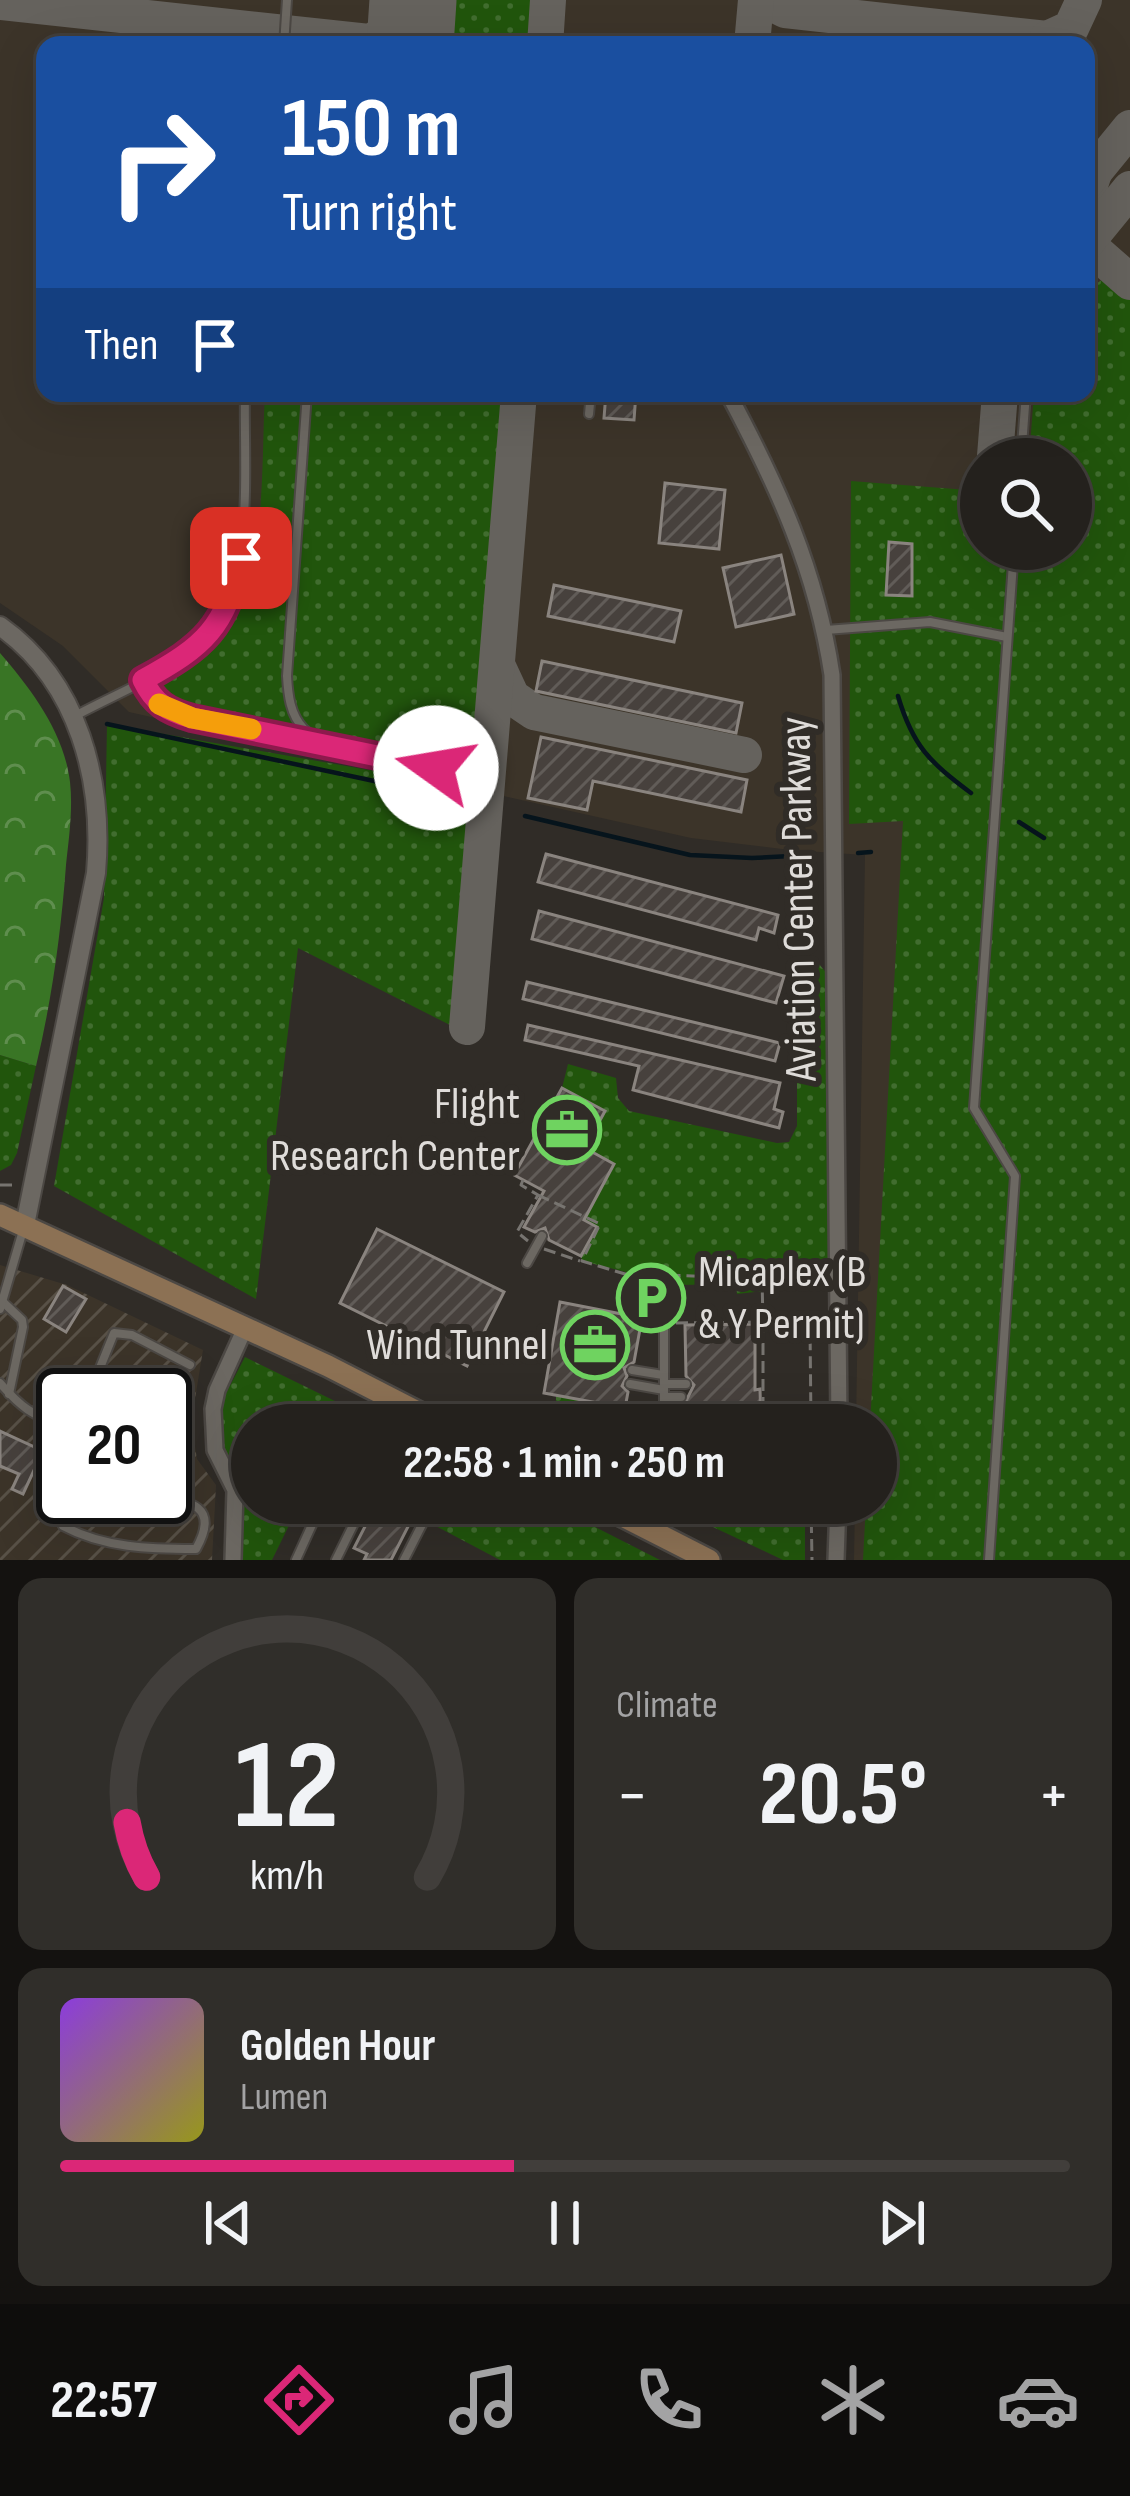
<!DOCTYPE html>
<html lang="en">
<head>
<meta charset="utf-8">
<style>
  body { margin:0; font-family:"Sofia Sans Condensed",sans-serif; background:#302e2a; color:#f1f3f6; height:100vh; display:flex; flex-direction:column; font-size:45px; white-space:nowrap }
  * { box-sizing:border-box; margin:0 }
  p { font-size:39px; color:#a3a3a4 }
  .icon { flex:none; width:66px; height:66px; fill:none; stroke:currentColor; stroke-width:2; stroke-linecap:round; stroke-linejoin:round }
  .map { position:relative; height:1560px; overflow:hidden }
  .drawer { display:flex; flex-direction:column; gap:18px; padding:18px; background:#141210; flex:1 }
  .drawer>* { flex:none }
  .hud { position:absolute; left:36px; top:36px; width:1059px; height:366px; border-radius:24px; box-shadow:0 12px 48px #0002,0 0 0 3px #413e3b; background:#1a4fa0; color:#fff; overflow:hidden }
  .buttons { position:absolute; left:960px; top:438px; display:grid; gap:24px }
  .buttons a { display:grid; place-items:center; width:132px; height:132px; border-radius:50%; background:#24211d; box-shadow:0 12px 48px #0002,0 0 0 3px #413e3b; font-size:60px }
  .speed { position:absolute; left:36px; top:1368px; display:flex; gap:24px; font-size:60px; font-weight:700; text-align:center }
  .speed>* { display:grid; place-content:center; width:156px; height:156px; border-radius:50%; background:#24211d; box-shadow:0 12px 48px #0002,0 0 0 3px #413e3b; line-height:1 }
  .speed .limit { border:6px solid #111; border-radius:18px; background:#fff; color:#111 }
  .pin { position:absolute; display:grid; place-items:center; width:102px; height:102px; color:#fff; margin:-51px; border-radius:24px; box-shadow:0 6px 18px #0006 }
  .me { position:absolute; width:132px; margin:-66px; rotate:283deg; stroke-linejoin:round; filter:drop-shadow(0 0 9px #0008) }
  .turn { display:flex; align-items:center; gap:42px; height:252px; padding:0 48px; font-size:54px }
  .turn .icon { width:156px; height:156px; stroke-width:2.5 }
  .turn b { display:block; font-size:84px; line-height:102px }
  .then { display:flex; align-items:center; height:114px; padding:0 48px; background:#0003; gap:24px; font-size:45px }
  .big { font-size:90px; font-weight:700; line-height:1.1 }
  .drawer .card { flex:1; display:flex; flex-direction:column; justify-content:center; gap:18px; min-width:0; padding:0 42px; border-radius:24px; background:#302e2a }
  .drawer .dial { align-items:center; gap:0 }
  .dial svg { height:312px; overflow:visible; fill:none; stroke:#413e3b; stroke-width:7; stroke-linecap:round; text-anchor:middle }
  .dial text { fill:#f1f3f6; stroke:none }
  .song { display:flex; align-items:center; gap:36px }
  .cover { width:144px; height:144px; border-radius:18px; background:linear-gradient(135deg,hsl(270 70% 55%),hsl(60 70% 35%)) }
  .played { height:12px; border-radius:6px; background:linear-gradient(90deg,#db2777 45%,#413e3b 45%) }
  .keys { display:flex; justify-content:space-around; direction:ltr }
  .heat { display:flex; justify-content:space-between; align-items:center; font-size:66px; direction:ltr }
  .drawer .tiles { flex:1; display:grid; gap:18px; grid-template-columns:1fr 1fr }
  .card:last-child { grid-column:span 2 }
  .trip { position:absolute; left:231px; top:1404px; width:666px; height:120px; border-radius:60px; background:#24211d; box-shadow:0 12px 48px #0002,0 0 0 3px #413e3b; font-weight:700; line-height:120px; text-align:center }
  .dock { display:flex; height:192px; justify-content:space-around; align-items:center; background:#0e0d0c; color:#a3a3a4 }
  .dock .icon { width:84px; height:84px }
  .dock .current { color:#db2777 }
  .dock b { font-size:54px; color:#f1f3f6 }
  .map>svg:first-child { display:block }
</style>
</head>
<body>
<div class="map">
<svg width="1130" height="1560" viewBox="0 0 1130 1560">
  <defs>
    <pattern id="industrial-furrows" width="10" height="10" patternUnits="userSpaceOnUse" patternTransform="scale(3)"><rect width="10" height="10" fill="#3c3429"/><path d="M-1 1l2-2M0 10L10 0M9 11l2-2" fill="none" stroke="#585147"/></pattern>
    <pattern id="grass-dots" width="8" height="8" patternUnits="userSpaceOnUse" patternTransform="scale(3)"><rect width="8" height="8" fill="#21550c"/><path d="M2 2h.1M6 6h.1" fill="none" stroke="#416d2f" stroke-width="1.8" stroke-linecap="round"/></pattern>
    <pattern id="forest-crowns" width="20" height="18" patternUnits="userSpaceOnUse" patternTransform="scale(3)"><rect width="20" height="18" fill="#397525"/><path d="M2 6a3 3 0 1 1 6 0M12 15a3 3 0 1 1 6 0" fill="none" stroke="#5f8e4e"/></pattern>
    <pattern id="building-hatch" width="6" height="6" patternUnits="userSpaceOnUse" patternTransform="scale(3)"><rect width="6" height="6" fill="#47413d"/><path d="M-1 1l2-2M0 6l6-6M5 7l2-2" fill="none" stroke="#615c58"/></pattern>
  </defs>
  <rect width="100%" height="100%" fill="#302c27"/>
  <path fill="#3c3429" fill-rule="evenodd" d="M0,0h1130v1560h-276l1,-57h21v-78h-20l9,-570 -75,-5 -99,-12 -562,-126 -66,-66 -63,-43zM45,45h1041v348h-1041zM981,459h90v90h-90z"/>
  <path fill="url(#industrial-furrows)" fill-rule="evenodd" d="M0,1265l67,20 136,65 -12,73 6,36 19,26 -4,75h-212zM63,1395h102v102h-102z"/>
  <g fill="url(#grass-dots)">
    <polygon points="445,0 537,0 533,45 441,45"/>
    <polygon points="1103,279 1130,295 1130,1560 863,1560 866,1503 876,1503 876,1425 870,1425 903,821 849,824 851,481 981,491 981,549 1071,549 1071,459 1029,459 1034,393 1086,393 1086,291"/>
    <path d="M265,393h239l-27,381 -310,-71 -18,-17c24,-13 53,-25 72,-46 47,-51 40,-180 44,-247z"/>
    <polygon points="107,724 477,789 450,1025 298,948 256,1299 54,1186 104,898"/>
    <polygon points="811,961 819,964 828,975 830,1267 818,1285 737,1294 736,1284 678,1285 582,1261 581,1256 597,1228 583,1220 614,1164 585,1148 605,1111 562,1088 568,1064 616,1078 618,1098 629,1111 777,1143 789,1142 797,1126 797,979 801,964"/>
    <polygon points="0,1055 36,1066 17,1153 11,1165 0,1171"/>
    <polygon points="245,1357 384,1425 252,1425 252,1503 300,1503 272,1560 241,1560 245,1492 222,1442 223,1399"/>
    <polygon points="556,1395 640,1407 649,1425 556,1425"/>
    <polygon points="441,1503 548,1503 660,1560 500,1560 430,1523"/>
    <polygon points="662,1503 805,1503 805,1560 783,1560"/>
  </g>
  <path fill="url(#forest-crowns)" d="M0,653c31,36 64,79 70,129 3,27 -1,56 -4,83 -5,68 -14,134 -30,201l-36,-11z"/>
  <g fill="none" stroke-linecap="round" stroke-linejoin="round">
    <g stroke="#06141c" stroke-width="4.5">
      <path d="M898,696c15,51 32,66 73,97"/>
      <polyline points="107,724 449,797"/>
      <polyline points="525,816 690,855 752,858 810,855"/>
      <polyline points="1019,822 1044,838"/>
      <polyline points="858,853 871,852"/>
    </g>
    <g stroke="#65625d" stroke-width="36">
      <polyline points="765,0 785,10 1047,39 1070,45"/>
      <polyline points="0,2 369,42 399,28 412,0"/>
      <polyline points="1047,39 1071,28 1084,0"/>
      <polyline points="545,45 548,0"/>
      <polyline points="752,45 756,0"/>
      <polyline points="1095,170 1090,185 1089,246 1130,282"/>
      <polyline points="1086,182 1130,128"/>
      <polyline points="1086,243 1130,189"/>
      <polyline points="995,456 1000,393"/>
      <polyline points="499,669 512,697 534,712 744,755"/>
      <polyline points="467,1027 519,393"/>
    </g>
    <polyline stroke="#65625d" stroke-width="87" points="410,45 413,0"/>
  </g>
  <g fill="url(#building-hatch)" stroke="#8a847f" stroke-width="3">
    <polygon points="606,393 636,393 634,420 604,418"/>
    <polygon points="665,483 725,490 719,549 659,543"/>
    <polygon points="889,542 912,544 912,596 886,595"/>
    <polygon points="781,555 794,614 736,627 723,568"/>
    <polygon points="554,585 681,611 674,642 548,616"/>
    <polygon points="542,661 742,703 736,733 536,691"/>
    <polygon points="541,737 747,780 741,812 593,781 587,810 528,798"/>
    <polygon points="546,854 778,915 774,933 759,928 756,940 538,882"/>
    <polygon points="539,911 784,976 776,1003 532,939"/>
    <polygon points="527,982 780,1043 775,1061 523,999"/>
    <polygon points="528,1025 780,1083 774,1109 783,1112 779,1128 633,1090 639,1066 525,1040"/>
    <polygon points="562,1088 605,1111 585,1148 614,1164 584,1220 597,1227 581,1256 549,1240 545,1228 535,1232 524,1227 544,1191 514,1175"/>
    <polygon points="377,1229 504,1292 467,1366 340,1303"/>
    <polygon points="63,1286 86,1299 66,1332 44,1319"/>
    <polygon points="560,1302 642,1318 634,1362 624,1368 627,1376 622,1386 628,1392 625,1408 544,1393"/>
    <polygon points="755,1324 755,1390 760,1389 761,1425 681,1425 689,1415 684,1405 694,1385 686,1376 685,1325"/>
    <polygon points="0,1431 43,1451 23,1494 12,1489 19,1474 0,1466"/>
    <polygon points="377,1503 404,1503 417,1509 391,1560 364,1560 367,1554 354,1548"/>
  </g>
  <g fill="none" stroke-linecap="round" stroke-linejoin="round">
    <defs>
      <g id="service">
        <polyline points="284,45 287,0"/>
        <path d="M307,393l-20,283c1,18 3,39 17,53 26,25 100,32 136,40"/>
        <polyline points="589,414 591,393"/>
        <polyline points="1021,459 1026,393"/>
        <polyline points="826,630 930,622 1007,637"/>
        <polyline points="143,679 156,702 167,710 320,743"/>
        <path d="M75,716c37,-20 80,-37 114,-62 70,-51 54,-182 56,-261"/>
        <polyline points="527,1263 542,1236"/>
        <polyline points="664,1301 664,1425"/>
        <polyline points="4,1303 22,1320 23,1327 9,1394"/>
        <polyline points="0,1309 24,1227"/>
        <polyline points="632,1370 663,1375"/>
        <path d="M0,1383c17,20 36,38 63,39"/>
        <polyline points="630,1384 664,1390"/>
        <polyline points="664,1384 686,1384"/>
        <polyline points="89,1395 114,1333 132,1335 190,1365"/>
        <polyline points="664,1397 681,1397"/>
        <polyline points="664,1412 681,1412"/>
        <path d="M55,1422c4,36 -6,70 8,104 41,22 87,23 133,23 24,-43 -5,-48 -40,-52"/>
        <polyline points="296,1560 316,1516 326,1505 356,1520"/>
        <polyline points="336,1560 364,1503"/>
        <polyline points="404,1560 433,1503"/>
        <polyline points="989,1560 1015,1176 974,1108 1014,549"/>
      </g>
      <g id="minor">
        <path d="M728,393c50,94 88,176 104,282l7,750"/>
        <polyline points="233,1560 235,1490 215,1450 213,1409 217,1390 245,1328"/>
        <polyline points="836,1560 838,1503"/>
      </g>
      <path id="tertiary" d="M0,626c79,56 104,155 96,247l-71,352"/>
      <g id="secondary">
        <polyline points="0,1215 328,1366 443,1425"/>
        <polyline points="597,1503 709,1560"/>
      </g>
    </defs>
    <use href="#service" stroke="#4c4844" stroke-width="12"/>
    <use href="#minor" stroke="#4c4844" stroke-width="20"/>
    <use href="#tertiary" stroke="#4c4844" stroke-width="22"/>
    <use href="#secondary" stroke="#4c4844" stroke-width="26"/>
    <g stroke="#777470" stroke-width="3" stroke-dasharray="12 6" stroke-linecap="butt">
      <polyline points="523,1180 521,1185 538,1195 517,1232 528,1241"/>
      <polyline points="0,1185 13,1185"/>
      <polyline points="538,1195 600,1224 582,1261 625,1274 762,1278 763,1322 810,1325 811,1425"/>
      <polyline points="544,1249 580,1261"/>
      <polyline points="642,1321 654,1323"/>
      <polyline points="676,1323 763,1322 763,1425"/>
      <polyline points="605,1404 625,1408 629,1405 637,1425"/>
      <polyline points="811,1503 812,1560"/>
    </g>
    <use href="#service" stroke="#6c6862" stroke-width="8"/>
    <use href="#minor" stroke="#6c6862" stroke-width="15"/>
    <use href="#tertiary" stroke="#6c6862" stroke-width="18"/>
    <use href="#secondary" stroke="#8c7154" stroke-width="21"/>
  </g>
  <g fill="none" stroke-linecap="round" stroke-linejoin="round">
    <defs>
      <path id="route" d="M241,558c-16,70 -36,88 -98,122 11,23 24,31 49,38l244,50"/>
    </defs>
    <use href="#route" stroke="#8e194d" stroke-width="30"/>
    <use href="#route" stroke="#db2777" stroke-width="21"/>
    <polyline stroke="#f59e0b" stroke-width="21" points="159,704 192,718 251,729"/>
  </g>
  <defs>
    <symbol id="office-ring" viewBox="-11 -11 22 22"><circle r="9.5" fill="#302c27" stroke="#6fd360" stroke-width="1.5"/><path d="M-6-3h4V-5.5h4V-3h4V5H-6ZM-1-4.5V-3h2v-1.5ZM-6 0V1H6V0Z" fill="#6fd360"/></symbol>
    <symbol id="parking-ring" viewBox="-11 -11 22 22"><circle r="9.5" fill="#302c27" stroke="#6fd360" stroke-width="1.5"/><path d="M-3.5-5.5H1a3.5 3.5 0 0 1 0 7H-1V5.5H-3.5ZM-1-3.4V-.6H.8a1.4 1.4 0 0 0 0-2.8Z" fill="#6fd360"/></symbol>
  </defs>
  <g fill-rule="evenodd">
    <use href="#office-ring" x="529" y="1092" width="76" height="76"/>
    <use href="#parking-ring" x="613" y="1260" width="76" height="76"/>
    <use href="#office-ring" x="557" y="1307" width="76" height="76"/>
  </g>
  <g text-anchor="middle" dominant-baseline="central" stroke-width="12" stroke-linejoin="round" paint-order="stroke">
    <g font-size="45" fill="#dfdcd9" stroke="#302c27">
      <text transform="translate(799 899) rotate(-91)">Aviation Center Parkway</text>
    </g>
    <g font-size="45" fill="#dfdcd9" stroke="#302c27" text-anchor="end">
      <text x="520" y="1104">Flight<tspan x="520" dy="52">Research Center</tspan></text>
      <text x="698" y="1272" text-anchor="start">Micaplex (B<tspan x="698" dy="52">&amp; Y Permit)</tspan></text>
      <text x="548" y="1345">Wind Tunnel</text>
    </g>
  </g>
</svg>
<div class="buttons">
<a><svg class="icon" aria-label="search" viewBox="0 0 24 24"><circle cx="10" cy="10" r="6"/><path d="M15 15l6 6"/></svg></a>
</div>
<div class="speed"><div class="limit">20</div></div>
<div class="pin" style="left:241px;top:558px;background:#d93025"><svg class="icon" aria-label="arrive" viewBox="0 0 24 24"><path d="M6 21V4h12l-3 4 3 4H6"/></svg></div>
<svg class="me" style="left:436px;top:768px" viewBox="-20 -20 40 40"><circle r="19" fill="#fff"/><path d="M0-13L10 11 0 6-10 11z" fill="#db2777"/></svg>
<div class="trip">22:58 · 1 min · 250 m</div>
<div class="hud">
<div class="turn"><svg class="icon" aria-label="right" viewBox="0 0 24 24"><path d="M7 20v-9h11M14 6l5 5-5 5"/></svg><div><b>150 m</b>Turn right</div></div>
<div class="then">Then<svg class="icon" aria-label="arrive" viewBox="0 0 24 24"><path d="M6 21V4h12l-3 4 3 4H6"/></svg></div>
</div>
</div>
<section class="drawer">
<div class="tiles">
<div class="card dial"><svg viewBox="0 0 100 80">
<path d="M14 69A42 42 0 1 1 86 69"/>
<path d="M14 69A42 42 0 0 1 9 55" stroke="#db2777"/>
<text x="50" y="56" font-size="32" font-weight="700">12</text>
<text x="50" y="72" font-size="11">km/h</text>
</svg></div>
<div class="card"><p>Climate</p>
<div class="heat"><a>−</a><b class="big">20.5°</b><a>+</a></div>
</div>
<div class="card">
<div class="song"><i class="cover"></i><div><b>Golden Hour</b><p>Lumen</p></div></div>
<div class="played"></div>
<div class="keys"><svg class="icon" aria-label="previous" viewBox="0 0 24 24"><path d="M18 5L8 12l10 7zM5 5v14"/></svg><svg class="icon" aria-label="pause" viewBox="0 0 24 24"><path d="M8 5v14M16 5v14"/></svg><svg class="icon" aria-label="next" viewBox="0 0 24 24"><path d="M6 5l10 7-10 7zM19 5v14"/></svg></div>
</div>
</div>
</section>
<nav class="dock">
<b>22:57</b>
<svg class="icon current" aria-label="directions" viewBox="0 0 24 24"><path d="M12 3l9 9-9 9-9-9zM9 14v-3h6M13 9l2 2-2 2"/></svg>
<svg class="icon" aria-label="music" viewBox="0 0 24 24"><path d="M9 18V5l10-2v13"/><circle cx="6" cy="18" r="3"/><circle cx="16" cy="16" r="3"/></svg>
<svg class="icon" aria-label="phone" viewBox="0 0 24 24"><path d="M5 4h4l2 5-3 2q2 4 5 5l2-3 5 2v4C11 20 4 13 5 4z"/></svg>
<svg class="icon" aria-label="climate" viewBox="0 0 24 24"><path d="M12 3v18M4 7l16 10M4 17L20 7"/></svg>
<svg class="icon" aria-label="car" viewBox="0 0 24 24"><path d="M5 17H2v-5l4-1 3-4h7l3 4 3 1v5h-3M9 17h6M6 11h13"/><circle cx="7" cy="17" r="2"/><circle cx="17" cy="17" r="2"/></svg>
</nav>
</body>
</html>
